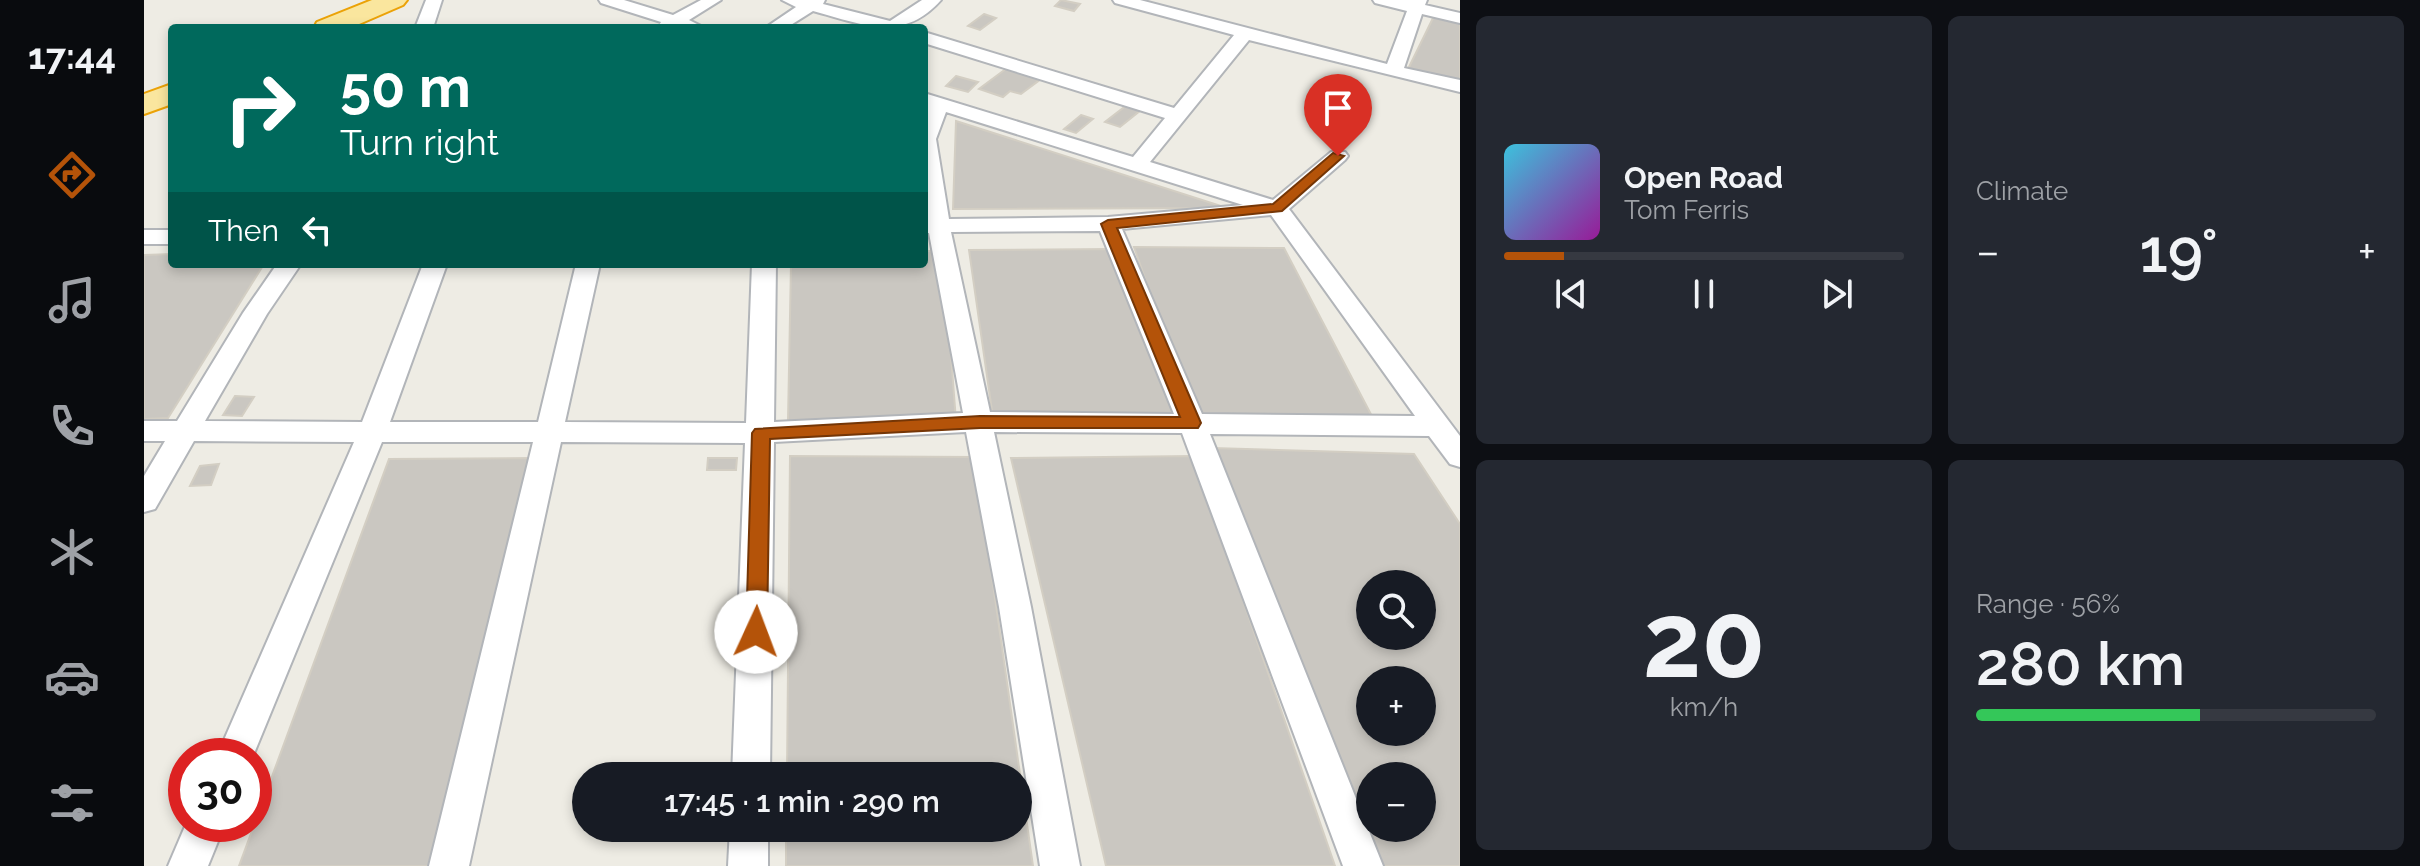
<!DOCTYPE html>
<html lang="en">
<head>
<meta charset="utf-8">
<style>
  body { margin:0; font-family:Raleway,sans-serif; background:#242831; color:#f1f3f6; height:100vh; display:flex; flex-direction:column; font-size:30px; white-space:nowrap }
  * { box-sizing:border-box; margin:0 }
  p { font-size:26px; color:#9ea1a6 }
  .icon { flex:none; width:44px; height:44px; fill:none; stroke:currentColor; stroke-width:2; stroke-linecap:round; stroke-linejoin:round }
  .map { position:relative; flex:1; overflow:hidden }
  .sheet { display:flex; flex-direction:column; gap:16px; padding:16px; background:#0d0f14; width:960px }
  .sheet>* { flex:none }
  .guide { position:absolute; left:24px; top:24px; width:760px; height:244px; border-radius:8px; box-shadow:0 4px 12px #0003; background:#00695c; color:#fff; overflow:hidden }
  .tools { position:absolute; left:1212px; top:570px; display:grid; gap:16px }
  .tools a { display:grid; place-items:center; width:80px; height:80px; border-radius:50%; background:#171b24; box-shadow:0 4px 12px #0003; font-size:40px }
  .speed { position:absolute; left:24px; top:738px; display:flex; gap:16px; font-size:40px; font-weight:700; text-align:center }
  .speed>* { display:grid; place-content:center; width:104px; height:104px; border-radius:50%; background:#171b24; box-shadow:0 4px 12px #0003; line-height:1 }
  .speed .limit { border:12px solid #d22; background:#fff; color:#111 }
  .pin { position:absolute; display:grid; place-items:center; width:68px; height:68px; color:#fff; margin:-82px -34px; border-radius:50% 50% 50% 0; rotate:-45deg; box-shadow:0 0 8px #0007 }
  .pin .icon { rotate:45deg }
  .me { position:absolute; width:88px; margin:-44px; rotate:2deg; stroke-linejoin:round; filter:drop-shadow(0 0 6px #0008) }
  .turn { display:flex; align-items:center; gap:28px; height:168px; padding:0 40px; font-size:36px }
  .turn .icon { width:104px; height:104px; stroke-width:2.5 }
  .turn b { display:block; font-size:56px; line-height:68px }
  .then { display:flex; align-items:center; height:76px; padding:0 40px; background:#0003; gap:16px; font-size:30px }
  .big { font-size:60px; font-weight:600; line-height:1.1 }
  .sheet .tile { flex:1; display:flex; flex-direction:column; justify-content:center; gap:12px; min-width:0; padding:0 28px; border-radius:12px; background:#242831 }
  .sheet .dial { align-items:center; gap:0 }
  .dial b { font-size:104px; line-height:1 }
  .song { display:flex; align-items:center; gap:24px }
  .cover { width:96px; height:96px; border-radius:12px; background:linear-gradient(135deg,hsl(190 70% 55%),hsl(300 70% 35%)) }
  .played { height:8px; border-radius:4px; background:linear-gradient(90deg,#b45309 15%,#363941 15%) }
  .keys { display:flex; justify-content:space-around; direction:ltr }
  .heat { display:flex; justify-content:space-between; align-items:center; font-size:44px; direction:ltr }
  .charge { height:12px; border-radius:6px; background:linear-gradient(90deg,#34c759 56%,#363941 0) }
  .sheet .tiles { flex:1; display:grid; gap:16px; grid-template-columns:repeat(2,1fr) }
  .trip { position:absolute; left:428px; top:762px; width:460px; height:80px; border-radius:40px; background:#171b24; box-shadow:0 4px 12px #0003; font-weight:600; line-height:80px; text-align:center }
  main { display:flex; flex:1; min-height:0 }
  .menu { display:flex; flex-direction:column; width:144px; justify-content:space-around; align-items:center; background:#090b0e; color:#9ea1a6 }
  .menu .icon { width:56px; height:56px }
  .menu .selected { color:#b45309 }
  .menu b { font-size:36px; color:#f1f3f6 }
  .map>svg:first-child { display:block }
</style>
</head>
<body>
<main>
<nav class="menu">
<b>17:44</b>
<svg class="icon selected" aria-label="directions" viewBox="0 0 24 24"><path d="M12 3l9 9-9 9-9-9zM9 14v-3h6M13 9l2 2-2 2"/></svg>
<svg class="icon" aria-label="music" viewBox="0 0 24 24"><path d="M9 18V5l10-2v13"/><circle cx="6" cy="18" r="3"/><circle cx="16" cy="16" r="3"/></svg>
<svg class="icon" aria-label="phone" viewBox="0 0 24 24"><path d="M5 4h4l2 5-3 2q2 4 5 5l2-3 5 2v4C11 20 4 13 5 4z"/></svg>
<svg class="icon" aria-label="climate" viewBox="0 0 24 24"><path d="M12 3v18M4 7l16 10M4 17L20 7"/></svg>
<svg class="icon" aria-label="car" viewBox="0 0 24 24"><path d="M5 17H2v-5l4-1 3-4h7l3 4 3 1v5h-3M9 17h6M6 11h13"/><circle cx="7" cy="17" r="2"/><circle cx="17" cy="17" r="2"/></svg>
<svg class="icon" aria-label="filters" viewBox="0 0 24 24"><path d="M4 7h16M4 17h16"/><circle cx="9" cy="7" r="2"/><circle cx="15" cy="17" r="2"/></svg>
</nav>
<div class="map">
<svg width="1316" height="866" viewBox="0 0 1316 866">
  <rect width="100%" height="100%" fill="#eeece4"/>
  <g fill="#cac7c1" stroke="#d3cec3" stroke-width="2" fill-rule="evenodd">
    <polygon points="917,0 936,4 930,11 911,6"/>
    <polygon points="840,14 852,18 836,30 824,26"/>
    <polygon points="1290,16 1316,22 1316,82 1264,69"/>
    <polygon points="863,68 897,79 877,94 866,91 859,97 835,89"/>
    <polygon points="812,76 834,82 824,92 802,86"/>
    <polygon points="983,105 997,110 976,127 961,122"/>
    <polygon points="937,115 949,119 932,133 920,129"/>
    <polygon points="812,121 1083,208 809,209"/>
    <polygon points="990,247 1140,248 1231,422 1051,422"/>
    <polygon points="968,249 1032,419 849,418 825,250"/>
    <polygon points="780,251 799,251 812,421 644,421 647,264 780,264"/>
    <polygon points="28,254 28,264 120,264 24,418 0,419 0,255"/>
    <polygon points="91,396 110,397 98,416 79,415"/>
    <path d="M1068,448l202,6 46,70v342h-80zM1226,584h52v52h-52zM1226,680h52v52h-52zM1226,776h52v52h-52z"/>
    <polygon points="646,456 831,457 889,866 642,866 642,828 874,828 874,776 643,776"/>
    <polygon points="1049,456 1191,866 962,866 867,458"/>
    <polygon points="393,458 289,866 95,866 245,459"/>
    <polygon points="564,458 593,458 592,470 563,470"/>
    <polygon points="75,464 67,485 46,486 56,466"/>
  </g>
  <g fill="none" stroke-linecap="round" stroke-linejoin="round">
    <defs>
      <g id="minor">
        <polygon points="282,0 298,0 289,28 271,28"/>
        <polygon points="455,0 480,0 529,15 557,0 577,0 545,20 561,28 513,28 517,22 457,3"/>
        <path d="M638,0h43l-2,4 67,17 32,-21h19c-39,44 -79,24 -128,11l-27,17h-21l31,-21z"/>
        <path d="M969,0h27l247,64 20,-53 -32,-8 -2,-3h54l-2,5 35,8v10l-38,-9 -18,54 56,12v12l-211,-52 -99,122 123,38 58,-48h14l3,4 -3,4 -56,49 171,227v31l-10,-3 -21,-28 -219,-2 173,432h-40l-161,-433 -188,-1 37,175 49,259h-40l-41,-259 -33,-175 -192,10 -4,334h-38l13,-333 -184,-1 -92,424h-40l104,-424h-151l-129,314h-36l137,-314 -160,-1 -39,68 -11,3v-36l21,-35h-21v-20h33l66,-108 34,-49h24l-34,50 -62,107 157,1 61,-158h24l-57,158h148l38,-158h24l-35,158 181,1 6,-159h24l-2,158 189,-9 -34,-180h-5v-115l4,-11 -4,-2v-12l209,64 32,-39 -241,-75v-11l250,76 60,-73 -119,-32zM802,112l297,93 -135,12 -159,2 -13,-80zM1127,215l144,201 -213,-2 -80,-185zM956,231l74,183 -184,-2 -39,-180z"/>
        <rect x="0" y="230" width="28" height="14"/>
        <polygon points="42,824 81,824 64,866 24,866"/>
        <polygon points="586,828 624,828 624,866 584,866"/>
      </g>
      <g id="trunk">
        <polygon points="228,0 263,0 259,5 206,28 170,28 173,22"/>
        <polygon points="28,84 28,104 0,114 0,94"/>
      </g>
    </defs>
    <use href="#minor" stroke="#b2b5b9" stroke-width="4"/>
    <use href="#trunk" stroke="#eba207" stroke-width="4"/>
    <use href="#minor" fill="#fff" fill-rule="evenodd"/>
    <use href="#trunk" fill="#fae69e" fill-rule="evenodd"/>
  </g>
  <polygon fill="#b45309" stroke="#753606" stroke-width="2" points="1189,153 1200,156 1138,211 973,228 1057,423 1054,428 836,428 626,439 623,632 620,639 612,642 605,639 602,632 608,433 611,429 836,416 1036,417 957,224 964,220 1129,204"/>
</svg>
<div class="tools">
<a><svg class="icon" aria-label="search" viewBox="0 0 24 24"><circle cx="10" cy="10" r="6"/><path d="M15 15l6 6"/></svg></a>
<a>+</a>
<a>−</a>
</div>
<div class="speed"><div class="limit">30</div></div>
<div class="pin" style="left:1194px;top:156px;background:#d93025"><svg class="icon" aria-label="arrive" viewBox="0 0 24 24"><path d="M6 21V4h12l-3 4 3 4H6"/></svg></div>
<svg class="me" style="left:612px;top:632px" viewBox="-20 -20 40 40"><circle r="19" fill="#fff"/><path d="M0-13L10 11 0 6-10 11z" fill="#b45309"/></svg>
<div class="trip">17:45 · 1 min · 290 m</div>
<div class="guide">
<div class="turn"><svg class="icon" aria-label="right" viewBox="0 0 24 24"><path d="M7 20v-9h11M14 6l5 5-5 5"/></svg><div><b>50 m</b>Turn right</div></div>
<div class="then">Then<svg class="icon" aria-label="left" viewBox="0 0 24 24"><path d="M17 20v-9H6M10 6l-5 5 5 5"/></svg></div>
</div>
</div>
<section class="sheet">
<div class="tiles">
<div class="tile">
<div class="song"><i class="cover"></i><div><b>Open Road</b><p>Tom Ferris</p></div></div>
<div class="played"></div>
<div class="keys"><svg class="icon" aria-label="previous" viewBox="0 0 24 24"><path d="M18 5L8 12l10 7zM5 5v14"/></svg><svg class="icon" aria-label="pause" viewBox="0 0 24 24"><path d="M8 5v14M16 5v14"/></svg><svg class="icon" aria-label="next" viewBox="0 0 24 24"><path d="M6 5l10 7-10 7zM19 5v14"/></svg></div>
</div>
<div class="tile"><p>Climate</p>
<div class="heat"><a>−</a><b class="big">19°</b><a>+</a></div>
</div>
<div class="tile dial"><b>20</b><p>km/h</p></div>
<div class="tile"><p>Range · 56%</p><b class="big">280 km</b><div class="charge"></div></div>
</div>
</section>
</main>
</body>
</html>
